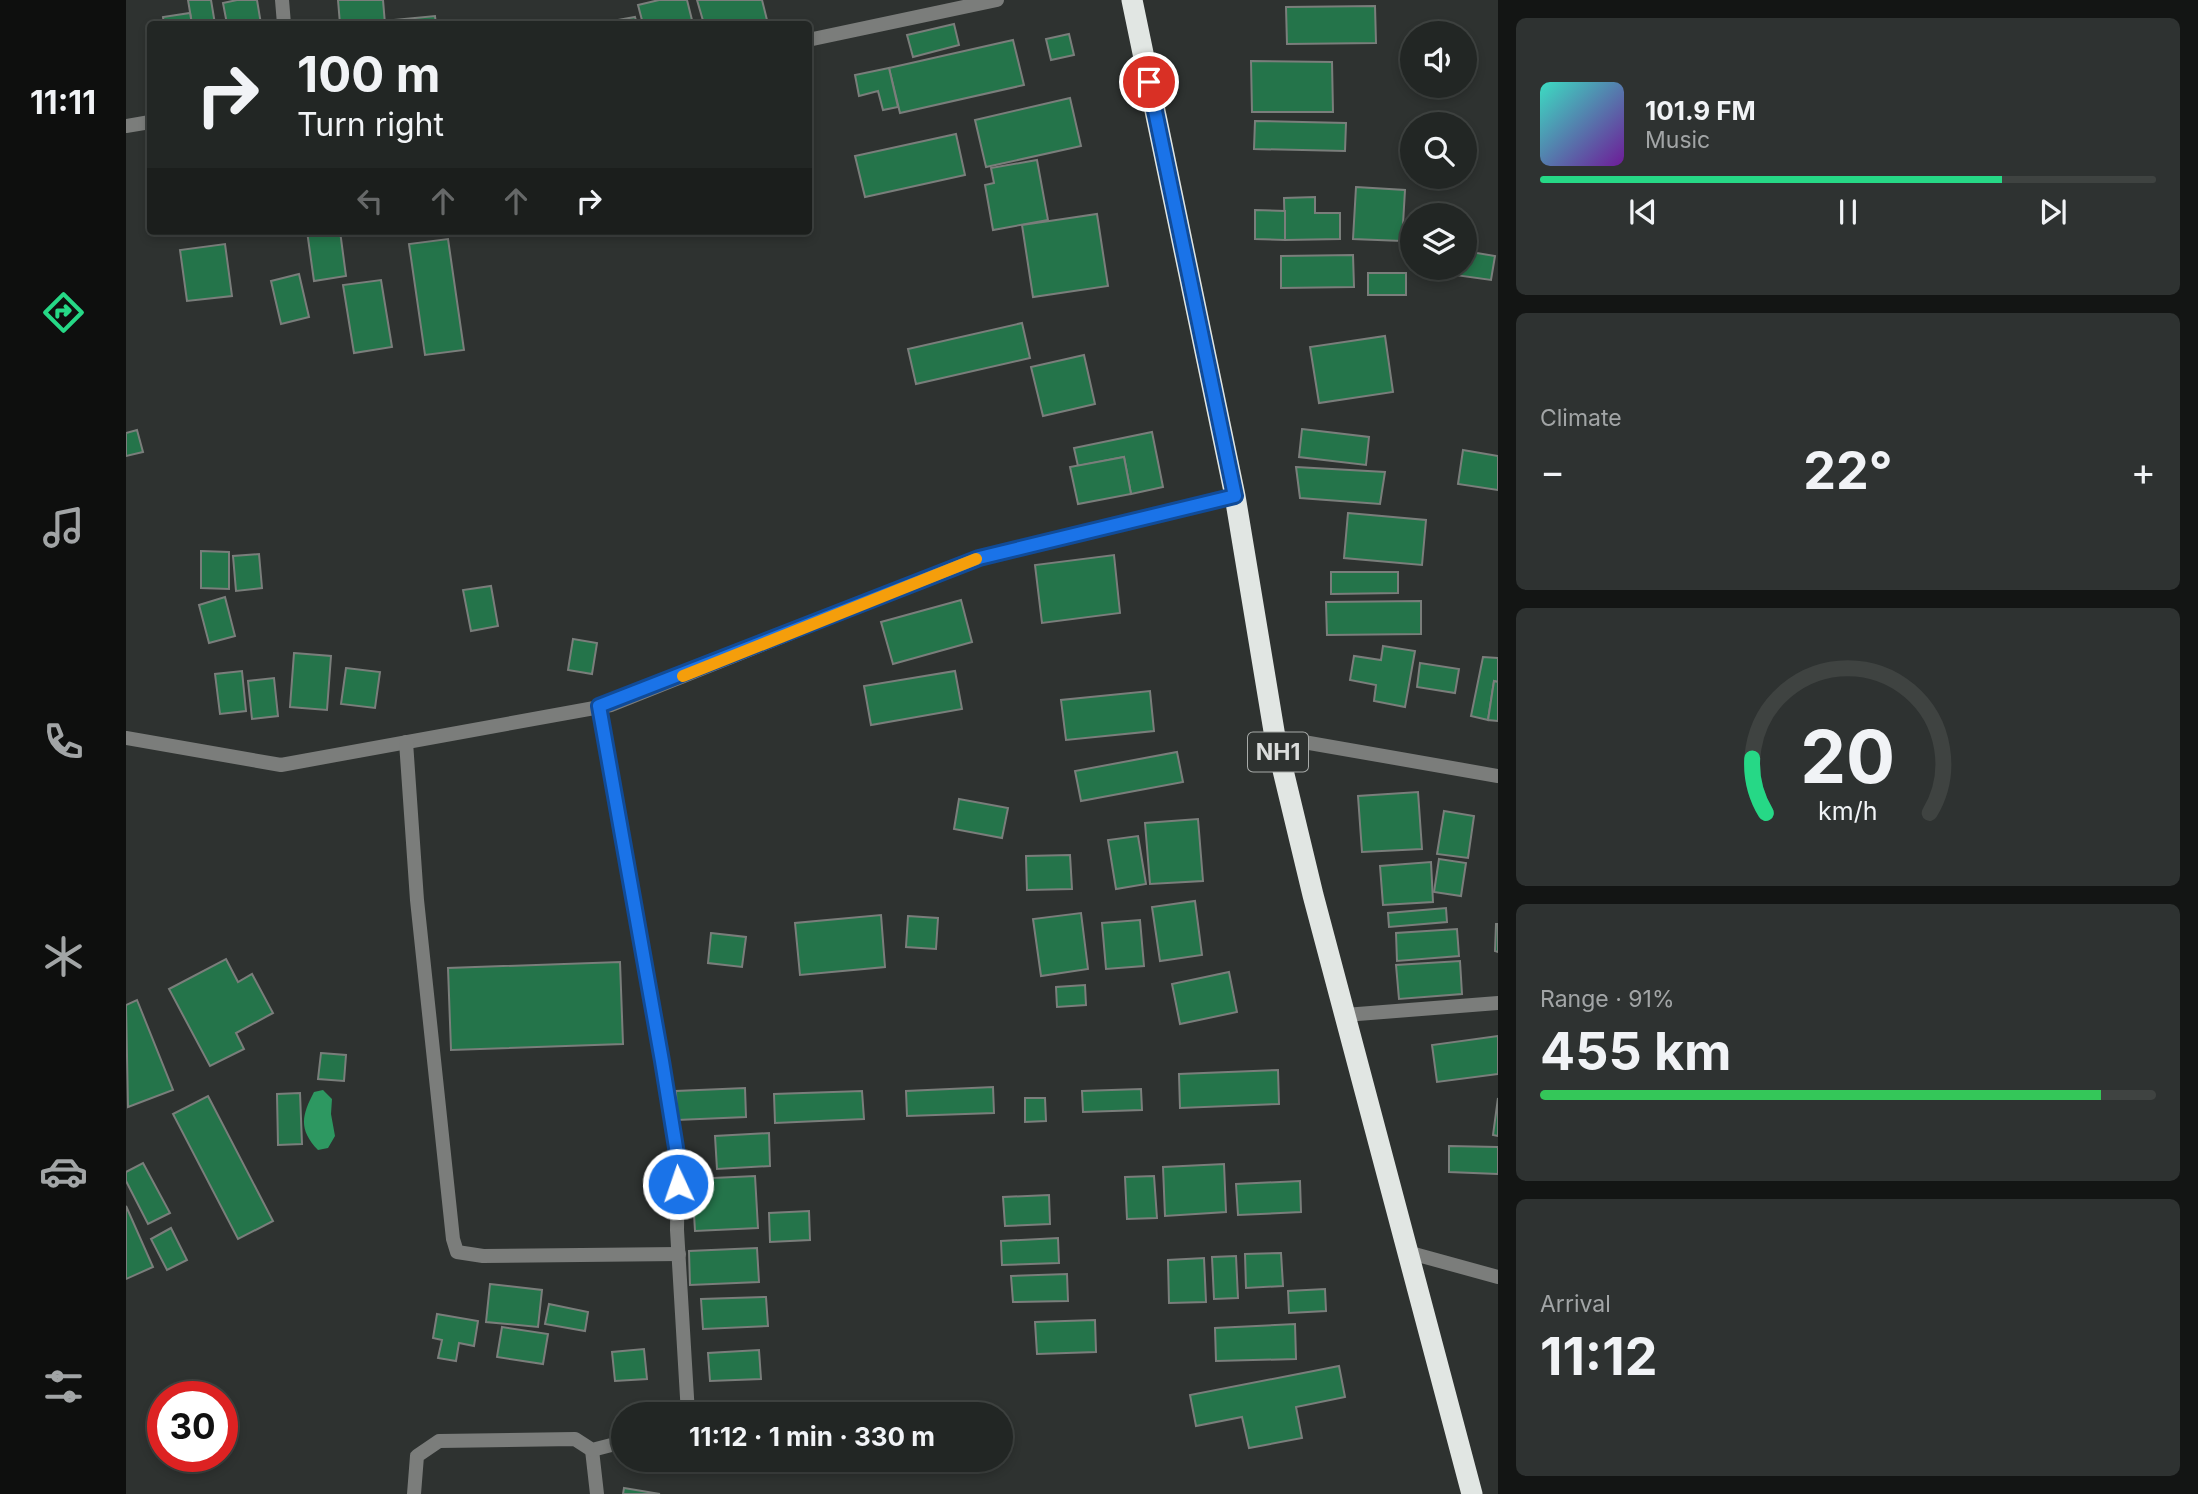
<!DOCTYPE html>
<html lang="en">
<head>
<meta charset="utf-8">
<style>
  body { margin:0; font-family:Inter,sans-serif; background:#2e3231; color:#f1f3f6; height:100vh; display:flex; flex-direction:column; font-size:26px; white-space:nowrap }
  * { box-sizing:border-box; margin:0 }
  p { font-size:23px; color:#a2a5a6 }
  .icon { flex:none; width:38px; height:38px; fill:none; stroke:currentColor; stroke-width:2; stroke-linecap:round; stroke-linejoin:round }
  .map { position:relative; flex:1; overflow:hidden }
  .sheet { display:flex; flex-direction:column; gap:18px; padding:18px; background:#131514; width:700px }
  .sheet>* { flex:none }
  .banner { position:absolute; left:21px; top:21px; width:665px; height:214px; border-radius:7px; box-shadow:0 4px 10px #0003,0 0 0 2px #3f4341; background:#222624; color:#f1f3f6; overflow:hidden }
  .fabs { position:absolute; left:1274px; top:21px; display:grid; gap:14px }
  .fabs a { display:grid; place-items:center; width:77px; height:77px; border-radius:50%; background:#222624; box-shadow:0 4px 10px #0003,0 0 0 2px #3f4341; font-size:35px }
  .speed { position:absolute; left:21px; top:1381px; display:flex; gap:14px; font-size:35px; font-weight:700; text-align:center }
  .speed>* { display:grid; place-content:center; width:91px; height:91px; border-radius:50%; background:#222624; box-shadow:0 4px 10px #0003,0 0 0 2px #3f4341; line-height:1 }
  .speed .limit { border:10px solid #d22; background:#fff; color:#111 }
  .pin { position:absolute; display:grid; place-items:center; width:60px; height:60px; color:#fff; margin:-30px; border:4px solid #fff; border-radius:50%; box-shadow:0 2px 7px #0007 }
  .me { position:absolute; width:77px; margin:-38px; rotate:357deg; stroke-linejoin:round; filter:drop-shadow(0 0 5px #0008) }
  .turn { display:flex; align-items:center; gap:24px; height:147px; padding:0 35px; font-size:32px }
  .turn .icon { width:91px; height:91px; stroke-width:2.5 }
  .turn b { display:block; font-size:49px; line-height:60px }
  .lanes { display:flex; align-items:center; height:66px; padding:0 35px; background:#0003; justify-content:center; gap:35px; direction:ltr }
  .lanes .off { opacity:.35 }
  .big { font-size:52px; font-weight:700; line-height:1.1 }
  .sheet .card { flex:1; display:flex; flex-direction:column; justify-content:center; gap:10px; min-width:0; padding:0 24px; border-radius:10px; background:#2e3231 }
  .sheet .dial { align-items:center; gap:0 }
  .dial svg { height:182px; overflow:visible; fill:none; stroke:#3f4341; stroke-width:7; stroke-linecap:round; text-anchor:middle }
  .dial text { fill:#f1f3f6; stroke:none }
  .song { display:flex; align-items:center; gap:21px }
  .cover { width:84px; height:84px; border-radius:10px; background:linear-gradient(135deg,hsl(170 70% 55%),hsl(280 70% 35%)) }
  .played { height:7px; border-radius:4px; background:linear-gradient(90deg,#26d886 75%,#3f4341 75%) }
  .keys { display:flex; justify-content:space-around; direction:ltr }
  .heat { display:flex; justify-content:space-between; align-items:center; font-size:38px; direction:ltr }
  .charge { height:10px; border-radius:5px; background:linear-gradient(90deg,#34c759 91%,#3f4341 0) }
  .trip { position:absolute; left:485px; top:1402px; width:402px; height:70px; border-radius:35px; background:#222624; box-shadow:0 4px 10px #0003,0 0 0 2px #3f4341; font-weight:700; line-height:70px; text-align:center }
  main { display:flex; flex:1; min-height:0 }
  .dock { display:flex; flex-direction:column; width:126px; justify-content:space-around; align-items:center; background:#0e0f0e; color:#a2a5a6 }
  .dock .icon { width:49px; height:49px }
  .dock .on { color:#26d886 }
  .dock b { font-size:32px; color:#f1f3f6 }
  .map>svg:first-child { display:block }
</style>
</head>
<body>
<main>
<nav class="dock">
<b>11:11</b>
<svg class="icon on" aria-label="directions" viewBox="0 0 24 24"><path d="M12 3l9 9-9 9-9-9zM9 14v-3h6M13 9l2 2-2 2"/></svg>
<svg class="icon" aria-label="music" viewBox="0 0 24 24"><path d="M9 18V5l10-2v13"/><circle cx="6" cy="18" r="3"/><circle cx="16" cy="16" r="3"/></svg>
<svg class="icon" aria-label="phone" viewBox="0 0 24 24"><path d="M5 4h4l2 5-3 2q2 4 5 5l2-3 5 2v4C11 20 4 13 5 4z"/></svg>
<svg class="icon" aria-label="climate" viewBox="0 0 24 24"><path d="M12 3v18M4 7l16 10M4 17L20 7"/></svg>
<svg class="icon" aria-label="car" viewBox="0 0 24 24"><path d="M5 17H2v-5l4-1 3-4h7l3 4 3 1v5h-3M9 17h6M6 11h13"/><circle cx="7" cy="17" r="2"/><circle cx="17" cy="17" r="2"/></svg>
<svg class="icon" aria-label="filters" viewBox="0 0 24 24"><path d="M4 7h16M4 17h16"/><circle cx="9" cy="7" r="2"/><circle cx="15" cy="17" r="2"/></svg>
</nav>
<div class="map">
<svg width="1372" height="1494" viewBox="0 0 1372 1494">
  <rect width="100%" height="100%" fill="#2e3230"/>
  <path fill="#2d9861" d="M197,1090l9,9 -1,15 4,22 -7,12 -10,2c-20,-21 -16,-35 -4,-58z"/>
  <g fill="#24744a" stroke="#7a7e7b" stroke-width="2">
    <polygon points="62,0 85,0 89,24 66,24"/>
    <polygon points="111,0 131,0 135,24 101,24 97,3"/>
    <polygon points="212,0 257,0 259,24 214,24"/>
    <polygon points="533,0 561,0 567,24 517,24 512,5"/>
    <polygon points="571,0 636,0 642,24 578,24"/>
    <polygon points="1249,6 1250,43 1161,44 1160,7"/>
    <polygon points="64,13 66,24 38,24 37,17"/>
    <polygon points="309,16 310,24 270,24 269,20"/>
    <polygon points="509,17 511,24 475,24 475,23"/>
    <polygon points="828,24 833,45 787,57 781,35"/>
    <polygon points="943,34 948,55 925,60 920,39"/>
    <polygon points="887,40 898,85 774,113 763,68"/>
    <polygon points="1125,61 1206,62 1207,112 1126,112"/>
    <polygon points="763,68 772,107 757,110 752,91 733,96 729,75"/>
    <polygon points="944,98 955,146 860,167 849,120"/>
    <polygon points="1129,121 1220,123 1219,151 1128,149"/>
    <polygon points="830,134 839,175 739,197 729,156"/>
    <polygon points="911,160 922,220 867,230 859,185 868,183 865,168"/>
    <polygon points="1230,187 1279,190 1276,241 1227,239"/>
    <polygon points="1189,197 1189,213 1214,213 1214,239 1159,240 1158,198"/>
    <polygon points="1129,210 1159,211 1159,240 1129,239"/>
    <polygon points="971,214 982,286 907,297 896,225"/>
    <polygon points="181,231 214,231 220,276 188,281"/>
    <polygon points="322,239 338,350 299,355 283,244"/>
    <polygon points="99,244 106,296 61,301 54,250"/>
    <polygon points="1339,251 1369,256 1365,280 1329,275 1330,268 1339,268"/>
    <polygon points="1227,255 1228,287 1155,288 1155,256"/>
    <rect x="1242" y="273" width="38" height="22"/>
    <polygon points="173,274 183,317 155,324 145,281"/>
    <polygon points="255,280 266,347 228,353 217,285"/>
    <polygon points="896,323 904,358 790,384 782,349"/>
    <polygon points="1259,336 1267,392 1193,403 1184,347"/>
    <polygon points="958,355 969,404 917,416 905,367"/>
    <polygon points="1176,429 1243,437 1240,465 1173,457"/>
    <polygon points="11,430 17,452 0,456 0,433"/>
    <polygon points="1026,432 1037,487 1005,494 998,457 952,466 948,448"/>
    <polygon points="1337,450 1372,456 1372,490 1332,484"/>
    <polygon points="998,457 1005,494 952,504 944,467"/>
    <polygon points="1170,467 1259,472 1254,504 1174,498"/>
    <polygon points="1222,513 1300,520 1296,565 1218,558"/>
    <polygon points="75,551 103,552 103,589 75,588"/>
    <polygon points="133,554 136,588 110,591 107,556"/>
    <polygon points="988,555 994,613 916,623 909,565"/>
    <polygon points="1205,572 1272,572 1272,593 1205,594"/>
    <polygon points="365,586 372,626 345,631 337,590"/>
    <polygon points="99,597 109,636 83,643 73,605"/>
    <polygon points="835,600 846,642 767,664 755,622"/>
    <polygon points="1295,601 1295,634 1201,635 1200,602"/>
    <polygon points="447,639 471,643 466,674 442,670"/>
    <polygon points="1257,646 1289,651 1279,707 1248,701 1250,685 1224,680 1228,656 1255,660"/>
    <polygon points="168,653 205,656 201,710 164,707"/>
    <polygon points="1357,657 1372,658 1372,682 1368,681 1362,720 1345,716"/>
    <polygon points="1294,663 1333,669 1329,693 1291,687"/>
    <polygon points="220,668 254,672 249,708 215,704"/>
    <polygon points="116,671 120,711 94,714 89,674"/>
    <polygon points="829,671 836,709 745,725 738,686"/>
    <polygon points="148,678 152,716 126,719 122,681"/>
    <polygon points="1368,681 1372,682 1372,721 1362,720"/>
    <polygon points="1024,691 1028,731 940,740 935,700"/>
    <polygon points="1051,752 1057,782 955,801 949,771"/>
    <polygon points="1292,792 1296,849 1236,852 1232,796"/>
    <polygon points="833,799 882,808 876,838 828,829"/>
    <polygon points="1318,811 1348,816 1342,858 1311,854"/>
    <polygon points="1072,819 1077,881 1024,884 1019,823"/>
    <polygon points="1012,836 1020,884 990,889 982,840"/>
    <polygon points="944,855 946,889 901,890 900,856"/>
    <polygon points="1313,859 1340,863 1335,896 1308,892"/>
    <polygon points="1305,862 1307,902 1257,905 1254,866"/>
    <polygon points="1069,901 1076,955 1034,961 1026,907"/>
    <polygon points="1320,908 1321,922 1263,927 1262,913"/>
    <polygon points="955,913 962,969 915,976 907,919"/>
    <polygon points="755,915 759,967 674,975 669,923"/>
    <polygon points="782,916 812,918 810,949 780,947"/>
    <polygon points="1014,920 1018,966 980,969 976,923"/>
    <polygon points="1370,924 1372,924 1372,952 1369,951"/>
    <polygon points="1331,929 1333,956 1271,961 1270,933"/>
    <polygon points="585,933 620,937 616,967 582,963"/>
    <polygon points="100,959 112,982 126,974 147,1013 110,1033 118,1049 84,1066 43,989"/>
    <polygon points="1334,961 1336,994 1273,999 1270,965"/>
    <polygon points="494,962 497,1044 325,1050 322,968"/>
    <polygon points="1103,972 1111,1012 1054,1024 1046,984"/>
    <polygon points="959,985 960,1005 931,1007 930,987"/>
    <polygon points="11,1000 47,1090 2,1107 0,1005"/>
    <polygon points="1372,1036 1372,1074 1311,1082 1306,1045"/>
    <polygon points="195,1053 220,1055 218,1081 192,1079"/>
    <polygon points="1152,1070 1153,1104 1054,1108 1053,1074"/>
    <polygon points="867,1087 868,1113 781,1116 780,1091"/>
    <polygon points="619,1088 620,1117 551,1120 550,1091"/>
    <polygon points="1015,1089 1016,1110 957,1112 956,1091"/>
    <polygon points="736,1091 738,1119 649,1123 648,1094"/>
    <polygon points="174,1093 176,1144 152,1145 151,1094"/>
    <polygon points="82,1096 147,1221 112,1239 47,1114"/>
    <polygon points="899,1098 919,1098 920,1121 899,1122"/>
    <polygon points="1372,1098 1372,1136 1367,1135"/>
    <polygon points="643,1133 644,1166 591,1169 589,1136"/>
    <polygon points="1323,1146 1372,1147 1372,1174 1323,1172"/>
    <polygon points="17,1163 44,1213 22,1224 0,1181 0,1172"/>
    <polygon points="1098,1164 1100,1212 1039,1216 1037,1167"/>
    <polygon points="629,1176 632,1228 569,1231 566,1179"/>
    <polygon points="1028,1176 1031,1218 1001,1219 999,1177"/>
    <polygon points="1174,1181 1175,1212 1112,1215 1110,1184"/>
    <polygon points="923,1195 924,1224 879,1226 877,1197"/>
    <polygon points="0,1206 27,1267 0,1279"/>
    <polygon points="683,1211 684,1240 644,1242 643,1213"/>
    <polygon points="45,1228 61,1260 41,1270 25,1239"/>
    <polygon points="932,1238 933,1263 876,1265 875,1241"/>
    <polygon points="631,1248 633,1282 564,1285 563,1251"/>
    <polygon points="1155,1253 1157,1286 1120,1288 1119,1254"/>
    <polygon points="1110,1256 1112,1298 1088,1299 1086,1257"/>
    <polygon points="1078,1258 1080,1302 1043,1303 1042,1260"/>
    <polygon points="941,1274 942,1301 887,1302 885,1276"/>
    <polygon points="364,1284 416,1290 412,1327 360,1322"/>
    <polygon points="1199,1289 1200,1311 1163,1313 1162,1291"/>
    <polygon points="640,1297 642,1326 577,1329 575,1299"/>
    <polygon points="423,1304 462,1312 459,1331 419,1324"/>
    <polygon points="311,1314 352,1321 348,1346 333,1343 330,1361 312,1358 316,1340 307,1338"/>
    <polygon points="969,1320 970,1352 911,1354 909,1322"/>
    <polygon points="1169,1324 1170,1359 1090,1361 1089,1328"/>
    <polygon points="376,1327 422,1334 417,1364 371,1357"/>
    <polygon points="518,1349 521,1379 489,1381 486,1352"/>
    <polygon points="633,1350 635,1379 584,1381 582,1353"/>
    <polygon points="1213,1366 1219,1397 1170,1407 1176,1438 1123,1448 1116,1417 1070,1426 1064,1395"/>
    <polygon points="498,1488 534,1494 497,1494"/>
  </g>
  <g fill="none" stroke-linecap="round" stroke-linejoin="round">
    <g stroke="#7b7d7b" stroke-width="14">
      <polyline points="156,0 158,24"/>
      <polyline points="682,40 871,0"/>
      <polyline points="0,126 24,122"/>
      <polyline points="1149,737 1372,776"/>
      <polyline points="1281,1252 1372,1277"/>
    </g>
    <g stroke="#7b7d7b" stroke-width="14">
      <polyline points="473,706 552,1160 551,1230 562,1414"/>
      <polyline points="0,738 155,765 485,705 853,558 1109,496"/>
      <polyline points="280,742 291,900 327,1239 331,1252 357,1256 553,1254"/>
      <polyline points="1219,1015 1372,1003"/>
      <polyline points="466,1450 471,1494"/>
      <polyline points="288,1494 291,1456 313,1441 449,1439 466,1450 497,1442"/>
    </g>
    <polyline stroke="#e1e6e3" stroke-width="21" points="1006,0 1109,496 1149,737 1187,895 1346,1494"/>
  </g>
  <g fill="none" stroke-linecap="round" stroke-linejoin="round">
    <defs>
      <polyline id="route" points="552,1184 552,1160 536,1061 473,706 853,558 1109,496 1023,82"/>
    </defs>
    <use href="#route" stroke="#114b97" stroke-width="18"/>
    <use href="#route" stroke="#1a73e8" stroke-width="12"/>
    <polyline stroke="#f59e0b" stroke-width="12" points="557,676 850,559"/>
  </g>
  <g text-anchor="middle" dominant-baseline="central" stroke-width="7" stroke-linejoin="round" paint-order="stroke">
    <rect fill="#2e3230" stroke="#a7aaa8" stroke-width="2" x="1122" y="732.5" width="60" height="39" rx="5"/>
    <g font-size="23" font-weight="bold" fill="#dbdddc">
      <text x="1152" y="752">NH1</text>
    </g>
  </g>
</svg>
<div class="fabs">
<a><svg class="icon" aria-label="sound" viewBox="0 0 24 24"><path d="M4 9h4l5-4v14l-5-4H4zM17 9q2 3 0 6"/></svg></a>
<a><svg class="icon" aria-label="search" viewBox="0 0 24 24"><circle cx="10" cy="10" r="6"/><path d="M15 15l6 6"/></svg></a>
<a><svg class="icon" aria-label="layers" viewBox="0 0 24 24"><path d="M12 4l9 5-9 5-9-5zM3 14l9 5 9-5"/></svg></a>
</div>
<div class="speed"><div class="limit">30</div></div>
<div class="pin" style="left:1023px;top:82px;background:#d93025"><svg class="icon" aria-label="arrive" viewBox="0 0 24 24"><path d="M6 21V4h12l-3 4 3 4H6"/></svg></div>
<svg class="me" style="left:552px;top:1184px" viewBox="-20 -20 40 40"><circle r="17" fill="#1a73e8" stroke="#fff" stroke-width="3"/><path d="M0-11L8 9 0 5-8 9z" fill="#fff"/></svg>
<div class="trip">11:12 · 1 min · 330 m</div>
<div class="banner">
<div class="turn"><svg class="icon" aria-label="right" viewBox="0 0 24 24"><path d="M7 20v-9h11M14 6l5 5-5 5"/></svg><div><b>100 m</b>Turn right</div></div>
<div class="lanes"><svg class="icon off" aria-label="left" viewBox="0 0 24 24"><path d="M17 20v-9H6M10 6l-5 5 5 5"/></svg><svg class="icon off" aria-label="ahead" viewBox="0 0 24 24"><path d="M12 20V5M6 11l6-6 6 6"/></svg><svg class="icon off" aria-label="ahead" viewBox="0 0 24 24"><path d="M12 20V5M6 11l6-6 6 6"/></svg><svg class="icon" aria-label="right" viewBox="0 0 24 24"><path d="M7 20v-9h11M14 6l5 5-5 5"/></svg></div>
</div>
</div>
<section class="sheet">
<div class="card">
<div class="song"><i class="cover"></i><div><b>101.9 FM</b><p>Music</p></div></div>
<div class="played"></div>
<div class="keys"><svg class="icon" aria-label="previous" viewBox="0 0 24 24"><path d="M18 5L8 12l10 7zM5 5v14"/></svg><svg class="icon" aria-label="pause" viewBox="0 0 24 24"><path d="M8 5v14M16 5v14"/></svg><svg class="icon" aria-label="next" viewBox="0 0 24 24"><path d="M6 5l10 7-10 7zM19 5v14"/></svg></div>
</div>
<div class="card"><p>Climate</p>
<div class="heat"><a>−</a><b class="big">22°</b><a>+</a></div>
</div>
<div class="card dial"><svg viewBox="0 0 100 80">
<path d="M14 69A42 42 0 1 1 86 69"/>
<path d="M14 69A42 42 0 0 1 8 45" stroke="#26d886"/>
<text x="50" y="56" font-size="32" font-weight="700">20</text>
<text x="50" y="72" font-size="11">km/h</text>
</svg></div>
<div class="card"><p>Range · 91%</p><b class="big">455 km</b><div class="charge"></div></div>
<div class="card"><p>Arrival</p><b class="big">11:12</b></div>
</section>
</main>
</body>
</html>
